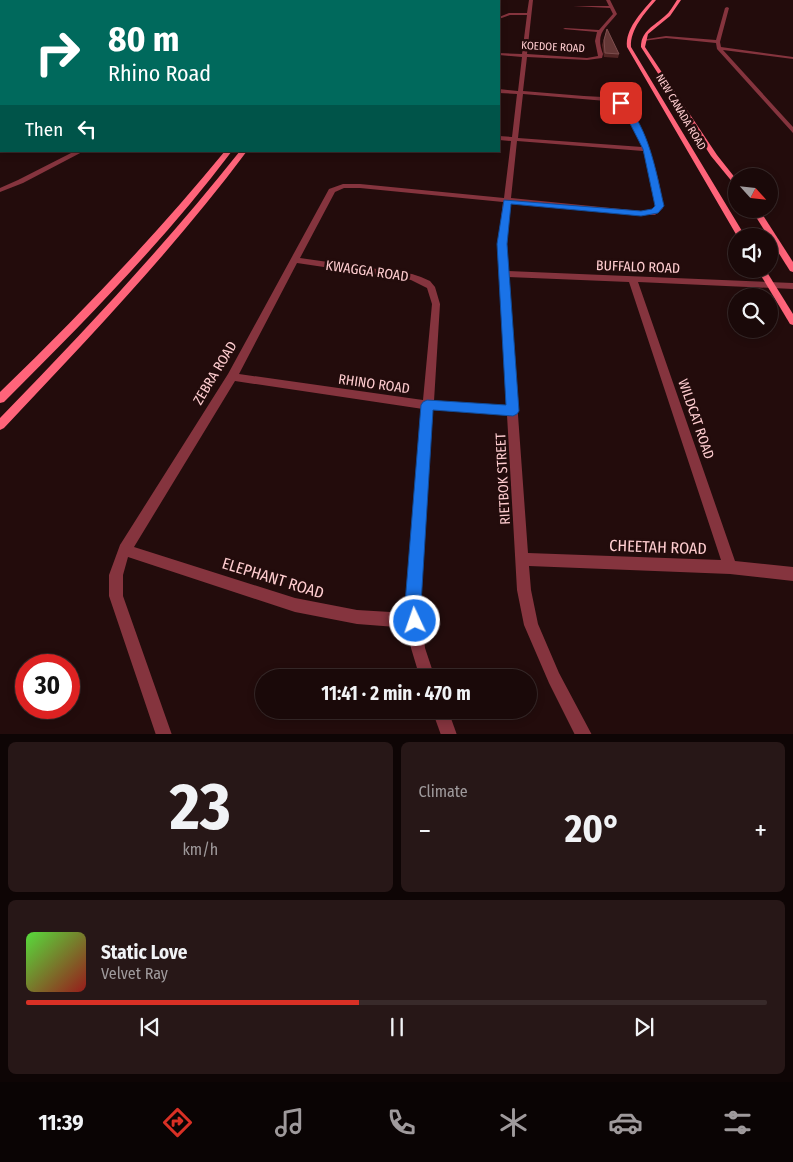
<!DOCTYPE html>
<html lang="en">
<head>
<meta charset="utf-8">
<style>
  body { margin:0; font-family:"Fira Sans Condensed",sans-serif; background:#271717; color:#f1f3f6; height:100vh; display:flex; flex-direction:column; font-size:19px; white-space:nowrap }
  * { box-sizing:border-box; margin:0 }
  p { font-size:16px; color:#9f9a9c }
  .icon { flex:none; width:28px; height:28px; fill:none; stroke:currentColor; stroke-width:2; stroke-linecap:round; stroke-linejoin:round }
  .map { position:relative; height:734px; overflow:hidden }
  .drawer { display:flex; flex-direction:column; gap:8px; padding:8px; background:#0e0505; flex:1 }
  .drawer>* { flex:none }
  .guide { position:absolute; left:0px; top:0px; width:500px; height:152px; box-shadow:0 2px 8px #0003,0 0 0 1px #382a2a; background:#00695c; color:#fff; overflow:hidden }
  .needle { width:32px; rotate:117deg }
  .tools { position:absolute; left:728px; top:168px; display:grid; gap:10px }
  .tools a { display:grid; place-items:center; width:50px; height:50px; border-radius:50%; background:#1a0909; box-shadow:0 2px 8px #0003,0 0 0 1px #382a2a; font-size:25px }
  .speed { position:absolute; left:15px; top:654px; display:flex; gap:10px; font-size:25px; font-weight:700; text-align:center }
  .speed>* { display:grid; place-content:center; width:65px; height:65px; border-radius:50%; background:#1a0909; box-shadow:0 2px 8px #0003,0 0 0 1px #382a2a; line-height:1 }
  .speed .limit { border:8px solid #d22; background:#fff; color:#111 }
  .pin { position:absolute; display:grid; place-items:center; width:42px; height:42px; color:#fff; margin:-21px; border-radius:10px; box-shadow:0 2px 8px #0006 }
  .me { position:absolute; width:55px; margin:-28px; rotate:357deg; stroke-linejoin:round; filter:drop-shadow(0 0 4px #0008) }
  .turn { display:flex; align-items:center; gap:18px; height:105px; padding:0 25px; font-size:22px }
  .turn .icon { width:65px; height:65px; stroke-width:2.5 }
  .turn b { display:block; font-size:35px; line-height:42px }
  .then { display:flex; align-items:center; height:48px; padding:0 25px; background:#0003; gap:10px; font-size:19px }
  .big { font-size:38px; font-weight:700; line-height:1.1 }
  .drawer .widget { flex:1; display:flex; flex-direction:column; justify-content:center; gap:8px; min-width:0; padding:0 18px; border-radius:8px; background:#271717 }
  .drawer .dial { align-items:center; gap:0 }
  .dial b { font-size:65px; line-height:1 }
  .song { display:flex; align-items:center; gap:15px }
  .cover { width:60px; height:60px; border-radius:8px; background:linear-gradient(135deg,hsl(110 70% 55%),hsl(0 70% 35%)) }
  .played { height:5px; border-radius:2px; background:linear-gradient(90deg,#d93025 45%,#382a2a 45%) }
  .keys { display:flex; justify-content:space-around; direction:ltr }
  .heat { display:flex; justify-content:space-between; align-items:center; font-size:28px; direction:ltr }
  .drawer .tiles { flex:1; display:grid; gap:8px; grid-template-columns:1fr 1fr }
  .widget:last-child { grid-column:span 2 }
  .trip { position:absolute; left:255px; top:669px; width:282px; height:50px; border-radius:25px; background:#1a0909; box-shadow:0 2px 8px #0003,0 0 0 1px #382a2a; font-weight:700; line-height:50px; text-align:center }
  .tabs { display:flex; height:80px; justify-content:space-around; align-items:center; background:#0a0404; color:#9f9a9c }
  .tabs .icon { width:35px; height:35px }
  .tabs .on { color:#d93025 }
  .tabs b { font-size:22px; color:#f1f3f6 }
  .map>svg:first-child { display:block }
</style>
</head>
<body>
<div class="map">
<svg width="793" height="735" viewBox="0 0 793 735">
  <rect width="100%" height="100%" fill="#230c0c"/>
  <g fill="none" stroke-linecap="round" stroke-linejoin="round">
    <g fill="#85343e" fill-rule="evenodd">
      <path d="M529,0h4l-6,54 60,4 11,-2 -3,-15 2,-9 -34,-3 2,-1 34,2 14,-16 -3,-6 -37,-2h36l-3,-6h4l7,14c-12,15 -22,19 -14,40l-1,4 -15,2 -60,-3 -4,34c20,2 41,3 61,5 12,1 26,0 37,5 20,9 42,85 42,107l-8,7h-14l-130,-12 -5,42 2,26 285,12v6l-155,-7 97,279 58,6v14l-63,-7 -201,-8 2,24 7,34 21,49 33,62h-17l-26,-52 -25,-58 -7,-35 -10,-175 -74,-5 -13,194 5,44 10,30h-15l-9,-30 -2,-20 -52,-4 -62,-12 -167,-55 -5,18v21l49,139h-16l-47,-139v-21l11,-30 108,-171 101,-185 14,-5h17l144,14 7,-57 -12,-1v-4l13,1 5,-43 -18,-1v-4l19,2 4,-34 -23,-2v-2l23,1 5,-39h-17l-11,4v-2l10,-4h18zM523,94l83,7 16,5 11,18 9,23 -124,-9zM517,141l126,10 11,35 1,21 -5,4h-9l-130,-13zM344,188h16l143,14 -5,43 9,161 -73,-5 6,-97 -5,-17 -5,-6 -9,-4 -9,-3 -112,-16 35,-66zM297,263l114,17 16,8 5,16 -9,96 -184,-26zM508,277l121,5 92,278 -193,-7zM235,381l188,28 -17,195 1,9 -50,-3 -62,-12 -161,-51z"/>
      <polygon points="727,7 729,8 720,42 721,47 793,57 793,59 723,50 793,127 793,133 717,49 716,43 666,38 643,41 641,40 666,36 716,40 725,8"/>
      <rect x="0" y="9" width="1" height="3"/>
      <rect x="0" y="47" width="1" height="2"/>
      <polygon points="1,76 1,80 0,81 0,77"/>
      <polygon points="75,151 84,151 23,183 0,192 0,188 18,180"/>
      <polygon points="432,710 448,710 457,735 441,735"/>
    </g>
    <g fill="#ff647a" fill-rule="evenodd">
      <path d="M652,0h4c-11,13 -26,29 -25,47l114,189h-8l-110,-189c-2,-18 14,-34 25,-47z"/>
      <path d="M677,0h4l-11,16 -22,18 -3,13 72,108 19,24v6l-2,-1 -23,-28 -70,-109c0,-16 13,-21 24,-31 5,-4 8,-10 12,-16z"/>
      <path d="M225,151h7c-68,90 -148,171 -228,251l-4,1v-11c79,-76 155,-156 225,-241z"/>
      <path d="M240,151h7c-74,99 -159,188 -243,277l-4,2v-12c84,-86 165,-173 240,-267z"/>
      <polygon points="751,209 759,209 793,262 793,272 790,271"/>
      <polygon points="757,269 765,269 793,314 793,325 790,324"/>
    </g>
  </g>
  <polygon fill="#522524" points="607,29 619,54 618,58 604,57 602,45"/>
  <polygon fill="#653736" stroke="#7d4e4e" points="607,29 619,54 605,53 604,40"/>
  <path fill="#1a73e8" stroke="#114b97" d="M619,102h5c25,26 32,70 40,104l-6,7 -17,3 -130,-12 -4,40 12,167 -2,3 -4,2 -80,-6 -12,194 2,17 -2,5 -6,3 -6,-3 -4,-22 16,-199 2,-3 4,-2 79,5 -9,-161 7,-44 137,11 11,-2 3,-3 -12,-57z"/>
  <g text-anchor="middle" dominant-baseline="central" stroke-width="5" stroke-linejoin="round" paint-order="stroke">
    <g font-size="11" fill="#ffcdd0" stroke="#230c0c">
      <text transform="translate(553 47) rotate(3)">KOEDOE ROAD</text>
      <text transform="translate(681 112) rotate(59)">NEW CANADA ROAD</text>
    </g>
    <g font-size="14" fill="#ffcdd0" stroke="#230c0c">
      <text transform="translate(638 267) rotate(2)">BUFFALO ROAD</text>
      <text transform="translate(367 271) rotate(8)">KWAGGA ROAD</text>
      <text transform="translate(215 373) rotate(-59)">ZEBRA ROAD</text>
      <text transform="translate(374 384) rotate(8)">RHINO ROAD</text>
      <text transform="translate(696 419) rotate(71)">WILDCAT ROAD</text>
      <text transform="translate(503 479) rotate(-93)">RIETBOK STREET</text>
    </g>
    <g font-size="16" fill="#ffcdd0" stroke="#230c0c">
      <text transform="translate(658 547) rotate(2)">CHEETAH ROAD</text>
      <text transform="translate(273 578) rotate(17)">ELEPHANT ROAD</text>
    </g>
  </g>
</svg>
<div class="tools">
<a><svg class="needle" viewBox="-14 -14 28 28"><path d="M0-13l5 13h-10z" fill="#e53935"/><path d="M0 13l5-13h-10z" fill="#9f9a9c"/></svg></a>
<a><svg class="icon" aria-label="sound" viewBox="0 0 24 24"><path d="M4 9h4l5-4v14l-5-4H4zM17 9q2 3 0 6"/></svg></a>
<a><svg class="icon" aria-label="search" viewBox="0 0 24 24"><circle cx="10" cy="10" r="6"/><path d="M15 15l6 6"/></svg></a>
</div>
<div class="speed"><div class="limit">30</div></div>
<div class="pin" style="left:621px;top:103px;background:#d93025"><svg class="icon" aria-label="arrive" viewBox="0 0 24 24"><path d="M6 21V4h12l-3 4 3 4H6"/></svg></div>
<svg class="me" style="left:415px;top:621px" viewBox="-20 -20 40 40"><circle r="17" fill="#1a73e8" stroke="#fff" stroke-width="3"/><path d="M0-11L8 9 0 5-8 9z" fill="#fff"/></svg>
<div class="trip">11:41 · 2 min · 470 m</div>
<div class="guide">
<div class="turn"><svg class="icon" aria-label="right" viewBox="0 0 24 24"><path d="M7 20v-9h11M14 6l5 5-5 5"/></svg><div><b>80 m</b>Rhino Road</div></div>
<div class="then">Then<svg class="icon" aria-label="left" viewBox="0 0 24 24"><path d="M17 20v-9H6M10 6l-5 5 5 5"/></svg></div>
</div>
</div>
<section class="drawer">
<div class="tiles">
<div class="widget dial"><b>23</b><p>km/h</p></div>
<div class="widget"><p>Climate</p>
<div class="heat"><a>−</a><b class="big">20°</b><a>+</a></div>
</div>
<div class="widget">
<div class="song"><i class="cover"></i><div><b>Static Love</b><p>Velvet Ray</p></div></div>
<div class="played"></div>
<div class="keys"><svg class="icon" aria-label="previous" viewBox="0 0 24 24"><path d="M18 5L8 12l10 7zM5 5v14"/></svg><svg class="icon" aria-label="pause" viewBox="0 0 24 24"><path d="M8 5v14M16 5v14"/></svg><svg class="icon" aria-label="next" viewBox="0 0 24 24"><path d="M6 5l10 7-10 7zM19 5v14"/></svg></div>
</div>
</div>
</section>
<nav class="tabs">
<b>11:39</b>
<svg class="icon on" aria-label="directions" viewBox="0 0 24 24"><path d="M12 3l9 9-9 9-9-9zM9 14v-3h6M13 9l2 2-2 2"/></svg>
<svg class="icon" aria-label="music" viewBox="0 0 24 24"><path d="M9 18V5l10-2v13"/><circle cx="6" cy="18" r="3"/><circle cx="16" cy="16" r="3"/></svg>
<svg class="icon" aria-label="phone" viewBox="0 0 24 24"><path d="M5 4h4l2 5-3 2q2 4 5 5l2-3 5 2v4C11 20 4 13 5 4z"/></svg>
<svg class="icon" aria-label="climate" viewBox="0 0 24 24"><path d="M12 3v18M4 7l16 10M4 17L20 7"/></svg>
<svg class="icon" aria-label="car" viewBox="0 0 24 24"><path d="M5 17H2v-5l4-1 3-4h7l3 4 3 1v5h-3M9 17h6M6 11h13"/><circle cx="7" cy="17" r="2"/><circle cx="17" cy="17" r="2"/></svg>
<svg class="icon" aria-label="filters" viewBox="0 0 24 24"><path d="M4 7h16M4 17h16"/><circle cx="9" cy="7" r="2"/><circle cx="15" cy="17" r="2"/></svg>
</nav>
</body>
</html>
